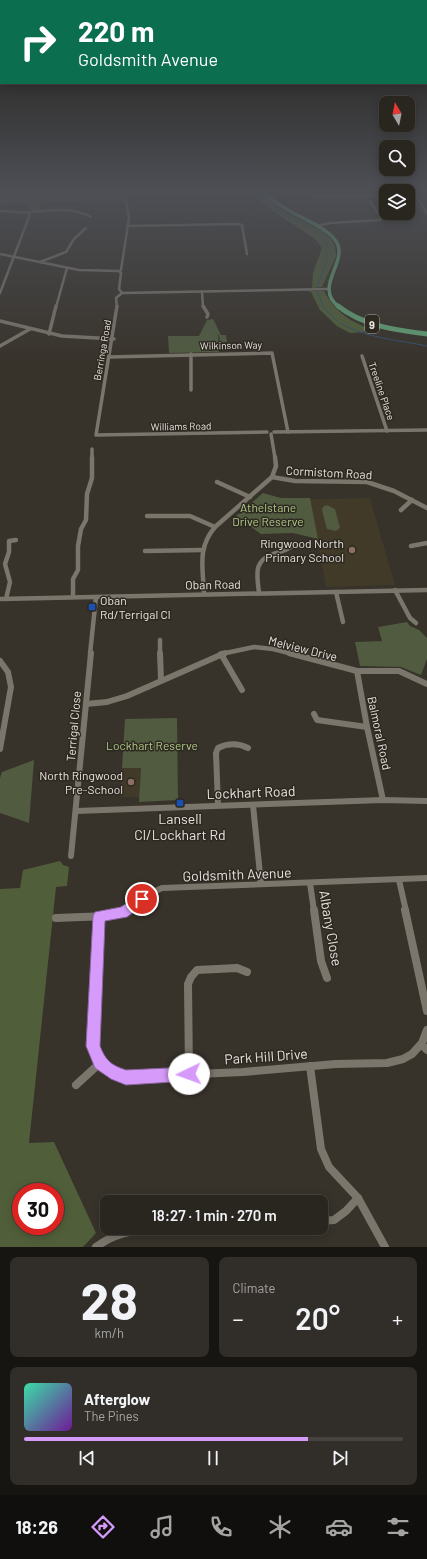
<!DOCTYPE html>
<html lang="en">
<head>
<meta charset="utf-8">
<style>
  body { margin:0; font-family:Barlow,sans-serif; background:#312e29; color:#f1f3f6; height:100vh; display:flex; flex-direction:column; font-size:15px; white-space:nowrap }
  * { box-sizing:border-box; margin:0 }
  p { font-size:13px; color:#a5a5a5 }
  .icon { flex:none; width:22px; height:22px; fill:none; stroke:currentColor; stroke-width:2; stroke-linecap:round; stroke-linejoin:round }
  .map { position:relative; height:1247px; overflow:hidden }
  .side { display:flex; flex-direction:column; gap:10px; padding:10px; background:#171512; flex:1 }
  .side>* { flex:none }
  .banner { position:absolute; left:0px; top:0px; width:427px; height:84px; box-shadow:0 2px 10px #0003,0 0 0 1px #45433e; background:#0b6e4f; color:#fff; overflow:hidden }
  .needle { width:26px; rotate:350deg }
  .buttons { position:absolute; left:379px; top:96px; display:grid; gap:8px }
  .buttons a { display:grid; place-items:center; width:36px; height:36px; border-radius:8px; background:#292620; box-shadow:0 2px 10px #0003,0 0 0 1px #45433e; font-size:20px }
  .speed { position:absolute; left:12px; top:1183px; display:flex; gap:8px; font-size:20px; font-weight:700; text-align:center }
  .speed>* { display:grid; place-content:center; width:52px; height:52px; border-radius:50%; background:#292620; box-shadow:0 2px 10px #0003,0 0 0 1px #45433e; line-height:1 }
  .speed .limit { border:6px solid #d22; background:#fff; color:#111 }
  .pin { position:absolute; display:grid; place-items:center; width:34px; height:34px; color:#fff; margin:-17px; border:2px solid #fff; border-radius:50%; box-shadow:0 1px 4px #0007 }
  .me { position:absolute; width:44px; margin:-22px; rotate:267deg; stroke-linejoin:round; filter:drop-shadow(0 0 3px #0008) }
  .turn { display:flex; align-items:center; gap:14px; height:84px; padding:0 12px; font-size:18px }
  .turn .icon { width:52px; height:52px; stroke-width:2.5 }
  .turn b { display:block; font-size:28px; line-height:34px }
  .big { font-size:30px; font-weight:600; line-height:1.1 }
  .side .widget { flex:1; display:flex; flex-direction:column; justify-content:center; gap:6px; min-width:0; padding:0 14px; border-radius:8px; background:#312e29 }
  .side .dial { align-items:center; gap:0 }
  .dial b { font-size:52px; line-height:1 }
  .song { display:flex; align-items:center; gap:12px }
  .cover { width:48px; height:48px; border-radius:6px; background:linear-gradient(135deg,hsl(160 70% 55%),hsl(280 70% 35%)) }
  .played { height:4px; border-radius:2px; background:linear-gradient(90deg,#d69bfa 75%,#45433e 75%) }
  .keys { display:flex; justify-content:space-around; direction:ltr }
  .heat { display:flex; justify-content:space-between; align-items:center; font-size:22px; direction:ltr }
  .side .tiles { flex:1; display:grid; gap:10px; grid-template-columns:1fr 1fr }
  .widget:last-child { grid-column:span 2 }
  .trip { position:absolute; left:100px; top:1195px; width:228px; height:40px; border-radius:8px; background:#292620; box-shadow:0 2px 10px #0003,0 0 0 1px #45433e; font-weight:600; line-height:40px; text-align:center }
  .tabs { display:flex; height:64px; justify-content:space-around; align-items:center; background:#100f0d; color:#a5a5a5 }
  .tabs .icon { width:28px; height:28px }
  .tabs .active { color:#d69bfa }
  .tabs b { font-size:18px; color:#f1f3f6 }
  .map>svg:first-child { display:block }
</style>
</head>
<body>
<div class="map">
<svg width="427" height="1247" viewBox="0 0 427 1247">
  <rect width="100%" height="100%" fill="#37322a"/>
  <g fill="#413a29">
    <polygon points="370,498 395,585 326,587 310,499"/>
    <polygon points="141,767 140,797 120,797 122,768"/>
  </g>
  <g fill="#505b40">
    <polygon points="213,319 221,335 226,335 227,342 220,342 219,335 218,335 219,352 169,353 168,336 199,336 207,320"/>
    <polygon points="263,493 281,498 310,498 318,539 293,533 261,534 236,516"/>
    <polygon points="327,505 335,509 340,528 336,531 327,529 322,510 323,507"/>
    <polygon points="407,622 410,626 419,630 427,638 427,659 421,675 401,667 360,666 355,642 382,641 378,627"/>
    <polygon points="177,718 178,800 139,802 141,768 122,768 125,719"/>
    <polygon points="34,760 29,823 0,813 0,778 2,772"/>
  </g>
  <g fill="#505f39" fill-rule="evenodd">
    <polygon points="0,192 125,192 124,201 41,202 38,210 27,209 29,202 0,203"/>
    <polygon points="249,192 260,192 286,213 322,231 332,240 335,246 336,256 322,287 312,288 313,273 322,248 315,239 270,209"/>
    <path d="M308,291h16c12,23 31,34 55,40l-29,2 -13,-7 -17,-16 -9,-18z"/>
    <path d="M60,861l3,4 6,2 -2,19 -11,1 -27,256 25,-1 42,91 -13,14h-83v-358l20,-1 3,-18zM21,1192h34v34h-34z"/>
  </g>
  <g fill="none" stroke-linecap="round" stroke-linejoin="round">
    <g stroke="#33506e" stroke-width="1">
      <polyline points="255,192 284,215 322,234 326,241 327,247 325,251 327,259 317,288"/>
      <polyline points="317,292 324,308 337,321"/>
      <path d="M340,323c25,15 59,17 87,23"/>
    </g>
    <g stroke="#7b766c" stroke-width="2.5">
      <polyline points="247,192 248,196"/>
      <polyline points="305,192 313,196 386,196"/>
      <polyline points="408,196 417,197 427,213"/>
      <path d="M0,211c9,0 19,2 29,1 21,-1 43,-6 62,5"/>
      <polyline points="127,226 238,224 242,225 247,254"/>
      <polyline points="316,226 330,223 380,220 381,218 370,201"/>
      <polyline points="0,254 79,270 119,271 121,273 119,289 122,293"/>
      <polyline points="40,262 66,252 74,239 86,228"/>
      <polyline points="119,271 121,270 129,218 126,201 129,192"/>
      <polyline points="202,292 203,307"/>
      <polyline points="0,293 29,217 29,212"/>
      <polyline points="122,293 328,289"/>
      <polyline points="56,307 67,268"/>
      <polyline points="117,307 116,298 122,293"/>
    </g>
    <g stroke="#7b766c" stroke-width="3.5">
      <polyline points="117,306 96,435 267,432"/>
      <polyline points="203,306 208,314 207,317"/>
      <polyline points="0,321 62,336 114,339"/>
      <polyline points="49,334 56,306"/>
      <polyline points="0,346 30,329"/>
      <polyline points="191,354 191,390"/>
      <polyline points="362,356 387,431"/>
      <polyline points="109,357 272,353 288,432"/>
      <polyline points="274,432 427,430"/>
      <polyline points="271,434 275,458"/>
      <polyline points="92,449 92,458"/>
    </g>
    <g stroke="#7b766c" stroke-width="4.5">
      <polyline points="272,477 295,481 367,482 394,491 427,508"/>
      <polyline points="217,482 250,497"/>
      <polyline points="401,510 412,500"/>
      <polyline points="147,516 190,516 215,527"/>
      <polyline points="411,546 427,543"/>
      <polyline points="145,551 202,550"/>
      <polyline points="395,590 410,618 416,623"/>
      <polyline points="336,592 343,622"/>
      <path d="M259,593c-2,-18 -6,-32 14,-39 7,-2 12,-3 18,-7"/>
      <path d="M204,594c-1,-26 -7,-46 11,-67l57,-50 4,-11 -1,-9"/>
      <polyline points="73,597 73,579 78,570 78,546 81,529 86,520 87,494 92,478 92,457"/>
      <polyline points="0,599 427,590"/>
      <polyline points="6,599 10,582 5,564 9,552 9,541 16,540"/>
      <polyline points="160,640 160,654"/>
      <polyline points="90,654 96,597"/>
      <polyline points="221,654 254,647 273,649 293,654"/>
    </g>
    <g stroke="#7b766c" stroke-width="6">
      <polyline points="160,653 161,680"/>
      <polyline points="289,653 357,671 399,671 427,684"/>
      <polyline points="221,654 242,690"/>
      <polyline points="0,661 8,672 11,687 0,749"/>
      <polyline points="357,671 367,727 383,800"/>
      <polyline points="86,704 107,702 127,696 225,653"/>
      <polyline points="314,714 317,720 367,727"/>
      <path d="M218,805l-2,-52 2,-5c10,-5 20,-5 30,0"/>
      <polyline points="253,805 261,884"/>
      <polyline points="76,811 383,800 427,801"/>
      <polyline points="71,856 91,653"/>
      <polyline points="399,880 406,911"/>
      <polyline points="310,883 314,911"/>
      <polyline points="126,911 151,893 162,888 427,878"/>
    </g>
    <g stroke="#7b766c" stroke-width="8">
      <polyline points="314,910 321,961 327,978"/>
      <polyline points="405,910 427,1011"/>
      <path d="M99,916l-6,130c8,19 14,24 33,31l117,-5 93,-8 51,-1 16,-4 9,-5 10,-11 5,-13"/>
      <polyline points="56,918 108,916 128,910"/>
      <polyline points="422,1045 427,1050"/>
      <polyline points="310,1066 321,1149 329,1167 358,1198 385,1247"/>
      <polyline points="189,1074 188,984 191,977 197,970 237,968 247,972"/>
      <polyline points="76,1085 100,1063"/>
      <polyline points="321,1221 334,1220 346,1211 358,1198"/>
      <path d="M96,1247c25,-19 53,-18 83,-19"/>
    </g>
    <path stroke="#61a075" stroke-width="3.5" d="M263,192c8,7 16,13 25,18 14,9 44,19 50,35 7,20 -24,43 1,62"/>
    <path stroke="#61a075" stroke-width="5" d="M338,306c25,20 58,24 89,28"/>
  </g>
  <linearGradient id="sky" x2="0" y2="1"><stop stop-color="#1e1c17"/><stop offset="0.52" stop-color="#4d4f55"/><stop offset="1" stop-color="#4d4f55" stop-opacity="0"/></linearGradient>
  <rect width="427" height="367" fill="url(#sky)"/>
  <path fill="#d69bfa" stroke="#8b65a2" d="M142,893l4,1 2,5 -2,4 -19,14 -22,4 -5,125c6,15 11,19 26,24l63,-3 5,2 2,5 -2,5 -5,2 -63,4 -15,-6 -16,-11 -9,-22 7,-130 2,-4 26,-5z"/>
  <g fill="#8d6e63" stroke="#2d2820" stroke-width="1.5">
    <circle cx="352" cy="550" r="4"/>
    <circle cx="131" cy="782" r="4"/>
  </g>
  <g fill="#1a4fb4" stroke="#2d2820" stroke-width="1.5">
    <rect x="88" y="603" width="8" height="8" rx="2"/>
    <rect x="176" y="799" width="8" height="8" rx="2"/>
  </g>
  <g text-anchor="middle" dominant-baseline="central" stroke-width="3" stroke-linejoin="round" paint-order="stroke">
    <g font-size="10" fill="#e7e3de" stroke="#2d2820">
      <text transform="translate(231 345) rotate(-1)">Wilkinson Way</text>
      <text transform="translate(102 350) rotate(-80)">Berringa Road</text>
      <text transform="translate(382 391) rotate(71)">Treeline Place</text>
      <text transform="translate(181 426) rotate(-1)">Williams Road</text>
    </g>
    <rect fill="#2d2820" stroke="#afaba5" stroke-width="1" x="365" y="315" width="14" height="18" rx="3"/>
    <g font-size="11" font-weight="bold" fill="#e7e3de">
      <text x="372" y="324">9</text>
    </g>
    <g font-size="12" fill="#e7e3de" stroke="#2d2820">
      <text transform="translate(329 472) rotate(3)">Cormistom Road</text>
      <text transform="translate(213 584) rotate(-1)">Oban Road</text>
      <text transform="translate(303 648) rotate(14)">Melview Drive</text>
      <text transform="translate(73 726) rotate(-85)">Terrigal Close</text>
      <text transform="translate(380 733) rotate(78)">Balmoral Road</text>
    </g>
    <g font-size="12" fill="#afc988" stroke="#2d2820">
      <text x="268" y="507">Athelstane<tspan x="268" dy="14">Drive Reserve</tspan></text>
      <text x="152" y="745">Lockhart Reserve</text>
    </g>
    <g font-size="12" fill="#e7e3de" stroke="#2d2820" text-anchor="end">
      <text x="344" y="543">Ringwood North<tspan x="344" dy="14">Primary School</tspan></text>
      <text x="100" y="600" text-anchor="start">Oban<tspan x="100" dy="14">Rd/Terrigal Cl</tspan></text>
      <text x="123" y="775">North Ringwood<tspan x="123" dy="14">Pre-School</tspan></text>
    </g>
    <g font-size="14" fill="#e7e3de" stroke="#2d2820">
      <text transform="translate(251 792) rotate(-2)">Lockhart Road</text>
      <text transform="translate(237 874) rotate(-2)">Goldsmith Avenue</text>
      <text transform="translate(331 928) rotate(80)">Albany Close</text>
      <text transform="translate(266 1056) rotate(-4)">Park Hill Drive</text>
    </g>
    <g font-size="14" fill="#e7e3de" stroke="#2d2820">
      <text x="180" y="818">Lansell<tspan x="180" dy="16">Cl/Lockhart Rd</tspan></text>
    </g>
  </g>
</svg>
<div class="buttons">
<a><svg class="needle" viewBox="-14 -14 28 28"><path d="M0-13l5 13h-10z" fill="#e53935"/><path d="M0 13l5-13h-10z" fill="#a5a5a5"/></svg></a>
<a><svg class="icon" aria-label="search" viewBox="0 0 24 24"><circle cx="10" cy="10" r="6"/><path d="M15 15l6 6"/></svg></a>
<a><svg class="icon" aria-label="layers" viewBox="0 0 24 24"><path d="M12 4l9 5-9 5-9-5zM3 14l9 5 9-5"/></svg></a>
</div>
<div class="speed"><div class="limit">30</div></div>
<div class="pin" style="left:142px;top:899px;background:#d93025"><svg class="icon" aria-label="arrive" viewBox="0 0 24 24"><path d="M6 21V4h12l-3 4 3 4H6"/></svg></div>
<svg class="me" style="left:189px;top:1074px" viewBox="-20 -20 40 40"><circle r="19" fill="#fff"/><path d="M0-13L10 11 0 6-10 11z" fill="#d69bfa"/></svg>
<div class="trip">18:27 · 1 min · 270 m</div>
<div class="banner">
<div class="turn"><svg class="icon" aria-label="right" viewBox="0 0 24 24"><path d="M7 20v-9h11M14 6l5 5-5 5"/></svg><div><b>220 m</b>Goldsmith Avenue</div></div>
</div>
</div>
<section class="side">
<div class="tiles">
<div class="widget dial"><b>28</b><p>km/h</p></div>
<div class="widget"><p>Climate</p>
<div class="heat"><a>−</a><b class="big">20°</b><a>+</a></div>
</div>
<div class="widget">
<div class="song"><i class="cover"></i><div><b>Afterglow</b><p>The Pines</p></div></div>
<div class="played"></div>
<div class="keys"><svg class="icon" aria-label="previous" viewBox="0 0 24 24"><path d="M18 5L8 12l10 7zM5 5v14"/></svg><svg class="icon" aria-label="pause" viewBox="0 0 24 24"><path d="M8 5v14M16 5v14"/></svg><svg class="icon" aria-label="next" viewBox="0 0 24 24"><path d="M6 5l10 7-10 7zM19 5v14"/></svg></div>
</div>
</div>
</section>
<nav class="tabs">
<b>18:26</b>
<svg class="icon active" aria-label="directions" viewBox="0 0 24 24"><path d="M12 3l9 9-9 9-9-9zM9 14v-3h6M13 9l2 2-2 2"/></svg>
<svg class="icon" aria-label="music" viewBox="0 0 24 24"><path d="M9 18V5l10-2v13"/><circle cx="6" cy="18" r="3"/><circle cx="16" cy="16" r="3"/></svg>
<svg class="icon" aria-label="phone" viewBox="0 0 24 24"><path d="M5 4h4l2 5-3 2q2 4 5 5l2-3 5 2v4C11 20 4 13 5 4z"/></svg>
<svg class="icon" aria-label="climate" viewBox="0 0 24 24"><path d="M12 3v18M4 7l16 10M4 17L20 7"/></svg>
<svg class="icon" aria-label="car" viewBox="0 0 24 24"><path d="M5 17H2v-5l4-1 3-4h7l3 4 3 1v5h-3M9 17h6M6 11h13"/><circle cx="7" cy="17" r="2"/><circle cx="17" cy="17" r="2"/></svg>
<svg class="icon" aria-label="filters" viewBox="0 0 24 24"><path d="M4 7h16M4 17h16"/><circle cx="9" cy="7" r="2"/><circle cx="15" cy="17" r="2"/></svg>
</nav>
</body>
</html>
